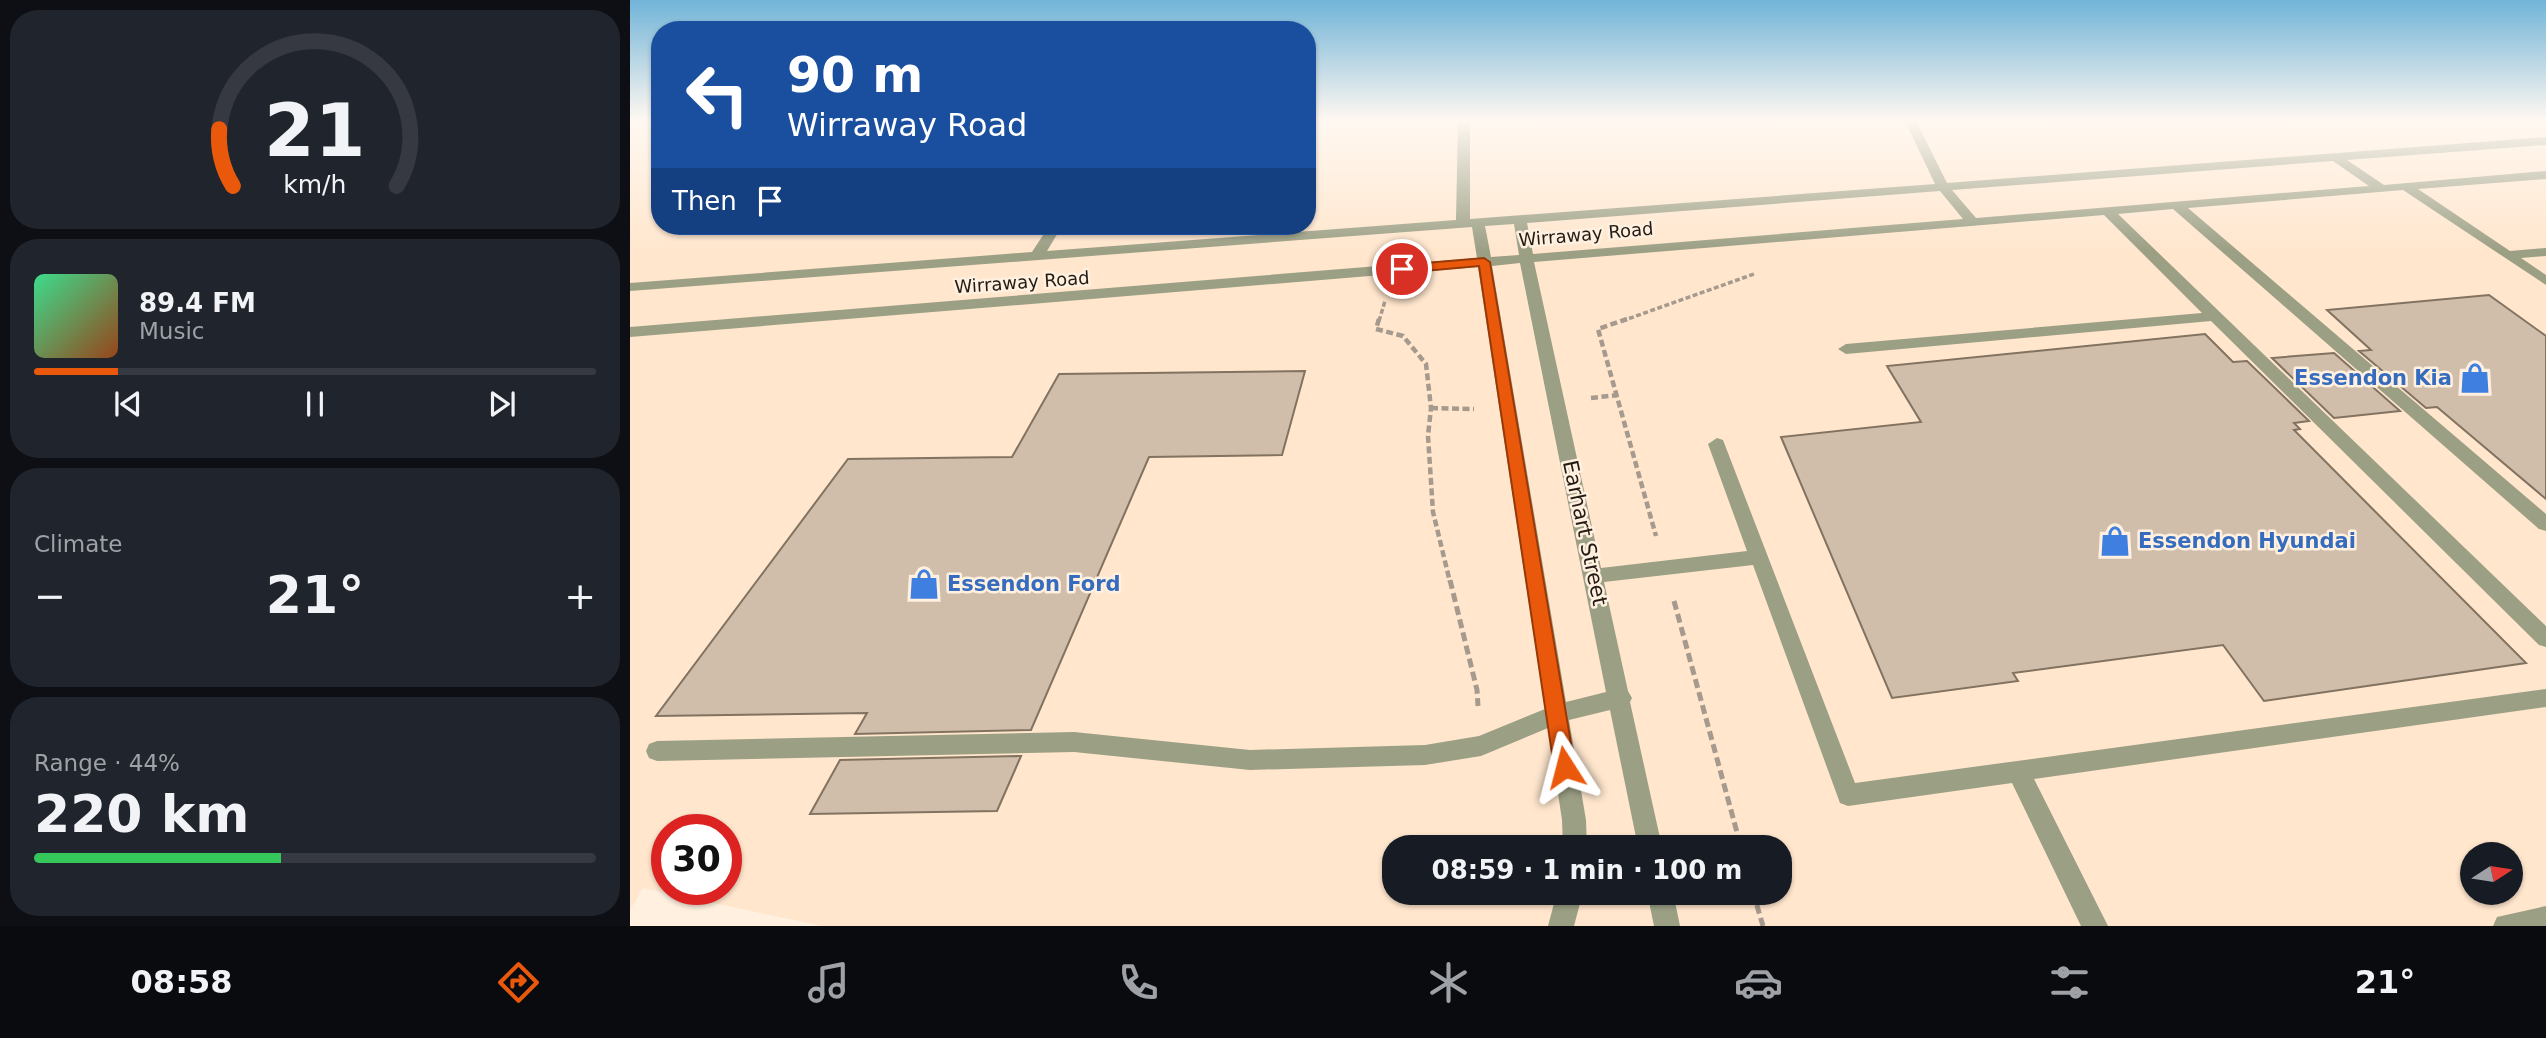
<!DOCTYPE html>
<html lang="en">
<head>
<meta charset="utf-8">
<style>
  body { margin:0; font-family:"DejaVu Sans",sans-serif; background:#20242c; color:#f1f3f6; height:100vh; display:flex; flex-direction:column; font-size:26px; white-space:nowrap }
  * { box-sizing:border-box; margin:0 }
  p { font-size:23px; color:#9ea1a6 }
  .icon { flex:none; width:38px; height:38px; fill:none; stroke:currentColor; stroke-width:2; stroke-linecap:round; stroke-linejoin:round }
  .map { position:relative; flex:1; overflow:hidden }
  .drawer { display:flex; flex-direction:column; gap:10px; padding:10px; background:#0d0f14; width:630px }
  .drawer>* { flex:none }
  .guide { position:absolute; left:21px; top:21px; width:665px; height:214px; border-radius:28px; box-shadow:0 2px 5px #0004; background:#1a4fa0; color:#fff; overflow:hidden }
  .needle { width:46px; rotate:78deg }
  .controls { position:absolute; left:1830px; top:842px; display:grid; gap:14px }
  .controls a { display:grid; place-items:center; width:63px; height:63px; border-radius:50%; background:#171b24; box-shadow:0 2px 5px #0004; font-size:35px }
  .speed { position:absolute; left:21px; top:814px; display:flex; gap:14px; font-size:35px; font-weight:700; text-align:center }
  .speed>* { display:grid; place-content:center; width:91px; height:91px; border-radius:50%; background:#171b24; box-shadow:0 2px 5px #0004; line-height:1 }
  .speed .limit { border:10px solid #d22; background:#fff; color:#111 }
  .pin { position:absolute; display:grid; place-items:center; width:60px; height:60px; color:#fff; margin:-30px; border:4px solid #fff; border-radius:50%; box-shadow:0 2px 7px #0007 }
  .me { position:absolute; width:77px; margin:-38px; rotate:351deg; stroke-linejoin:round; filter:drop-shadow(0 0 5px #0008) }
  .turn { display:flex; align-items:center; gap:24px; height:147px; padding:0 21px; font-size:32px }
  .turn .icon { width:91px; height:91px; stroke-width:2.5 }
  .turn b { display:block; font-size:49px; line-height:60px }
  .then { display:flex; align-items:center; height:66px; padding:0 21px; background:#0003; gap:14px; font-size:26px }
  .big { font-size:52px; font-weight:700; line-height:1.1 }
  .drawer .card { flex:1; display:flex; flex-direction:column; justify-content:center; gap:10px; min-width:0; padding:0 24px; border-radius:28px; background:#20242c }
  .drawer .dial { align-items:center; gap:0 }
  .dial svg { height:182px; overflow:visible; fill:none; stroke:#363941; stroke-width:7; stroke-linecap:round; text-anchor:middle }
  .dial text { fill:#f1f3f6; stroke:none }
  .song { display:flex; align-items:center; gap:21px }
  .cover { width:84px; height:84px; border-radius:10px; background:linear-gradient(135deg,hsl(150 70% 55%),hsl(20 70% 35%)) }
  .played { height:7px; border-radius:4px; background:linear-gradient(90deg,#ea580c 15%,#363941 15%) }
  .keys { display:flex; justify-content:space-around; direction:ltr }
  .heat { display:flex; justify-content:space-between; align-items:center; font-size:38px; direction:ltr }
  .charge { height:10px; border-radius:5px; background:linear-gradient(90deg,#34c759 44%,#363941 0) }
  .trip { position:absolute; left:752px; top:835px; width:410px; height:70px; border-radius:28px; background:#171b24; box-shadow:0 2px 5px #0004; font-weight:700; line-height:70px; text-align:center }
  .tabs { display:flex; height:112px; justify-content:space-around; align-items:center; background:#090b0e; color:#9ea1a6 }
  .tabs .icon { width:49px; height:49px }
  .tabs .current { color:#ea580c }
  .tabs b { font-size:32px; color:#f1f3f6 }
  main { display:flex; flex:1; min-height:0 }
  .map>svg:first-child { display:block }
</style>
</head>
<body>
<main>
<section class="drawer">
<div class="card dial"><svg viewBox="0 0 100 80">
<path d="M14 69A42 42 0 1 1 86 69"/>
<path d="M14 69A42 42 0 0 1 8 44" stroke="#ea580c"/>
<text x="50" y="56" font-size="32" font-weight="700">21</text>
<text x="50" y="72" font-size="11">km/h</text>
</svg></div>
<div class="card">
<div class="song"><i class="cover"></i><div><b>89.4 FM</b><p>Music</p></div></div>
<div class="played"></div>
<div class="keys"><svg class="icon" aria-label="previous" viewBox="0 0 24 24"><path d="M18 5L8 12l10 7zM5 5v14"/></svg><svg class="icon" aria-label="pause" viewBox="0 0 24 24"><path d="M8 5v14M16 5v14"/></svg><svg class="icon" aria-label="next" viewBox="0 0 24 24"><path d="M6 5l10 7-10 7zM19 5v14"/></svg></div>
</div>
<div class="card"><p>Climate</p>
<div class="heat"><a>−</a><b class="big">21°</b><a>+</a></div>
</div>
<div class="card"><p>Range · 44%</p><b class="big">220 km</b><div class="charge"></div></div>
</section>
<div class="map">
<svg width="1916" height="926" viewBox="0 0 1916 926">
  <rect width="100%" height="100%" fill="#fff0e0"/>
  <path fill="#ffe6cd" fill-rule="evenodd" d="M0,121h30v105h647v-105h1239v805h-1724l-179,-38 -13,22zM37,830h59v59h-59zM765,847h385v45h-385zM1843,854h38v38h-38z"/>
  <g fill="#d0beab" stroke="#827260" stroke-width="2">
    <polygon points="1859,295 1916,336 1916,499 1807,407 1796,408 1729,351 1741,350 1697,310"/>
    <polygon points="1575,334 1603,362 1617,361 1679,421 1664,423 1670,429 1664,430 1896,663 1634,701 1593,645 1383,673 1388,681 1262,698 1151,437 1291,422 1257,366"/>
    <polygon points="1704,353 1770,411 1704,418 1642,358"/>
    <polygon points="675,371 652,455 519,457 401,730 225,734 237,713 26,716 218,459 382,457 429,374"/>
    <polygon points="391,756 367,811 180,814 210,760"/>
  </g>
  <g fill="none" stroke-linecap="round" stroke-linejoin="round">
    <g stroke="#a59a8d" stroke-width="3.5" stroke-dasharray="5 2.5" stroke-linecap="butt">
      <polyline points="749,321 755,301"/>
      <polyline points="992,321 1124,274"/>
    </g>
    <g stroke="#a59a8d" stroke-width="4.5" stroke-dasharray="7 3.5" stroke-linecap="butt">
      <polyline points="749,319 746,329 773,336 796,364 801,408 798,436 803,512 820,582"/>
      <polyline points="997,319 968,329 1026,536"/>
      <polyline points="961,398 988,395"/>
      <polyline points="801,408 844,409"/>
    </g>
    <g stroke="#a59a8d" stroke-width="5" stroke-dasharray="9 4.5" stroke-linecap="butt">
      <polyline points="820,580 847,690 848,706"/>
      <polyline points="1044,601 1111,847"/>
      <polyline points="1123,892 1133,926"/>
    </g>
    <g fill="#9b9f84" fill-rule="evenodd">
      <path d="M828,121h12v98l465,-35 -30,-63h11l31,62 599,-46v8l-199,15 37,25 162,-14v8l-128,10 92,62 36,-3v8l-25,2 25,17v10l-143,-95 -215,18 358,306v17l-7,-2 -366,-320 -55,5 428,412v21l-7,-2 -328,-324 -365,33 -8,-5 8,-5 356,-31 -98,-98 -570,47 67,306 146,-17 -39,-107 9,-6 6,2 132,343 691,-94v18l-512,72 74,147h-27l-69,-143 -164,23 -8,-3 -87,-238 -149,17 24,109 4,7 -2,4 32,145h-24l-28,-137 -41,10 17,100 1,27h-24l-1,-27 -14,-92 -67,28 -56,9 -175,5 -176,-18 -417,9 -8,-3 -3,-7 3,-7 8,-3 417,-9 176,18 175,-5 54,-9 66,-27 -67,-442 -848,70v-10l847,-69 -5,-31 -842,64v-8l402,-31 17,-26h13l-15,25 409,-31zM1703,161l36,25 -393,32 -24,-28zM1310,191l23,28 -430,35 -6,-31zM884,224l5,31 -28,2 -6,-31zM890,263l86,429 -40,10 -74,-436z"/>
      <polygon points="927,892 953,892 944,926 918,926"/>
      <polygon points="1017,892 1043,892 1050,926 1024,926"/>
      <polygon points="1916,906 1916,926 1863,926 1867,917"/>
    </g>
  </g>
  <linearGradient id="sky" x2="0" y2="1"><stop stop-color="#71b4d8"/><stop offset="0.48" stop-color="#fff8f1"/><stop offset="1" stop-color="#fff8f1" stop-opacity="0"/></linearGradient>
  <rect width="1916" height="251" fill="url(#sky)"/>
  <polygon fill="#ea580c" stroke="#983908" stroke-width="2" points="854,258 860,262 945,767 942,773 935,776 927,773 924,767 849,266 772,273 766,269 772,265"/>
  <defs>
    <symbol id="shop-bare" viewBox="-9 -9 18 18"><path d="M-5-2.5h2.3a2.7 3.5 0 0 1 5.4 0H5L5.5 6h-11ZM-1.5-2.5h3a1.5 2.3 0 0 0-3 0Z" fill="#3f7fe0" stroke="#fff0e0" stroke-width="2.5" paint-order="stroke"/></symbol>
  </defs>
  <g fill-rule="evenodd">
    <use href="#shop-bare" x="1823" y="356" width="44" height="44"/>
    <use href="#shop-bare" x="1463" y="519" width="44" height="44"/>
    <use href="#shop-bare" x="272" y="562" width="44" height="44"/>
  </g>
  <g text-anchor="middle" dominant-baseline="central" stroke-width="5" stroke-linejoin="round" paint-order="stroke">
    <g font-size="18" fill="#231c15" stroke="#fff0e0">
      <text transform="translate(956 234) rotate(-5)">Wirraway Road</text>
      <text transform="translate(392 282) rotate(-4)">Wirraway Road</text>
    </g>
    <g font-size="21" font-weight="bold" fill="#366cbe" stroke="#fff0e0" text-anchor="start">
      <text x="1822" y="378" text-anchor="end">Essendon Kia</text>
      <text x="1508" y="541">Essendon Hyundai</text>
      <text x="317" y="584">Essendon Ford</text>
    </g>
    <g font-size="21" fill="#231c15" stroke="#fff0e0">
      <text transform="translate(955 533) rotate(78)">Earhart Street</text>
    </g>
  </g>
</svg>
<div class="controls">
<a><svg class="needle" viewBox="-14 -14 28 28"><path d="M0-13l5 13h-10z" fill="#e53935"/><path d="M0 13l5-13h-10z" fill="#9ea1a6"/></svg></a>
</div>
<div class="speed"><div class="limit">30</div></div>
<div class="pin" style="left:772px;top:269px;background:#d93025"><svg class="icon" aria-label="arrive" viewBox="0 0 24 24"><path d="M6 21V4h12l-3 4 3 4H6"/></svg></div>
<svg class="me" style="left:935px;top:767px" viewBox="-20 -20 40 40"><path d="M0-17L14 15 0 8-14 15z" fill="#ea580c" stroke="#fff" stroke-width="4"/></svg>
<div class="trip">08:59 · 1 min · 100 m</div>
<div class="guide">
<div class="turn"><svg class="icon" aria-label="left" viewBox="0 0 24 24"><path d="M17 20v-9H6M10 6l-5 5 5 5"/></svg><div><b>90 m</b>Wirraway Road</div></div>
<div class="then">Then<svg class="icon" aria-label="arrive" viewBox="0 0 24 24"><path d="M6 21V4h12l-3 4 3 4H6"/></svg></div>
</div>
</div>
</main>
<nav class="tabs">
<b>08:58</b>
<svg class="icon current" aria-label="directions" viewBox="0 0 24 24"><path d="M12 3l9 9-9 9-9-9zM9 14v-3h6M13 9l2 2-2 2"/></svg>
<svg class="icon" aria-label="music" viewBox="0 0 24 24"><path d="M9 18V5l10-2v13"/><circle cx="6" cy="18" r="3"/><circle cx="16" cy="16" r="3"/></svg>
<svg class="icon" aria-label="phone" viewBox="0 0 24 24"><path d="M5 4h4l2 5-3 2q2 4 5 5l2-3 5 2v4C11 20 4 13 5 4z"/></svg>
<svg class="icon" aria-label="climate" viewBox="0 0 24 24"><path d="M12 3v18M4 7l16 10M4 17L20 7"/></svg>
<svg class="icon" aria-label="car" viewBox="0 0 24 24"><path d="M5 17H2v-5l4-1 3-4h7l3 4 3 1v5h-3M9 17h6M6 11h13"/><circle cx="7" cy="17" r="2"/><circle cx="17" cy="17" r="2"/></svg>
<svg class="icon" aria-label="filters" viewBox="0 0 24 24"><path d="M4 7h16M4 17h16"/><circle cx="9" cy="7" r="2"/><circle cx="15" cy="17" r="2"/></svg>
<b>21°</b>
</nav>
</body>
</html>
